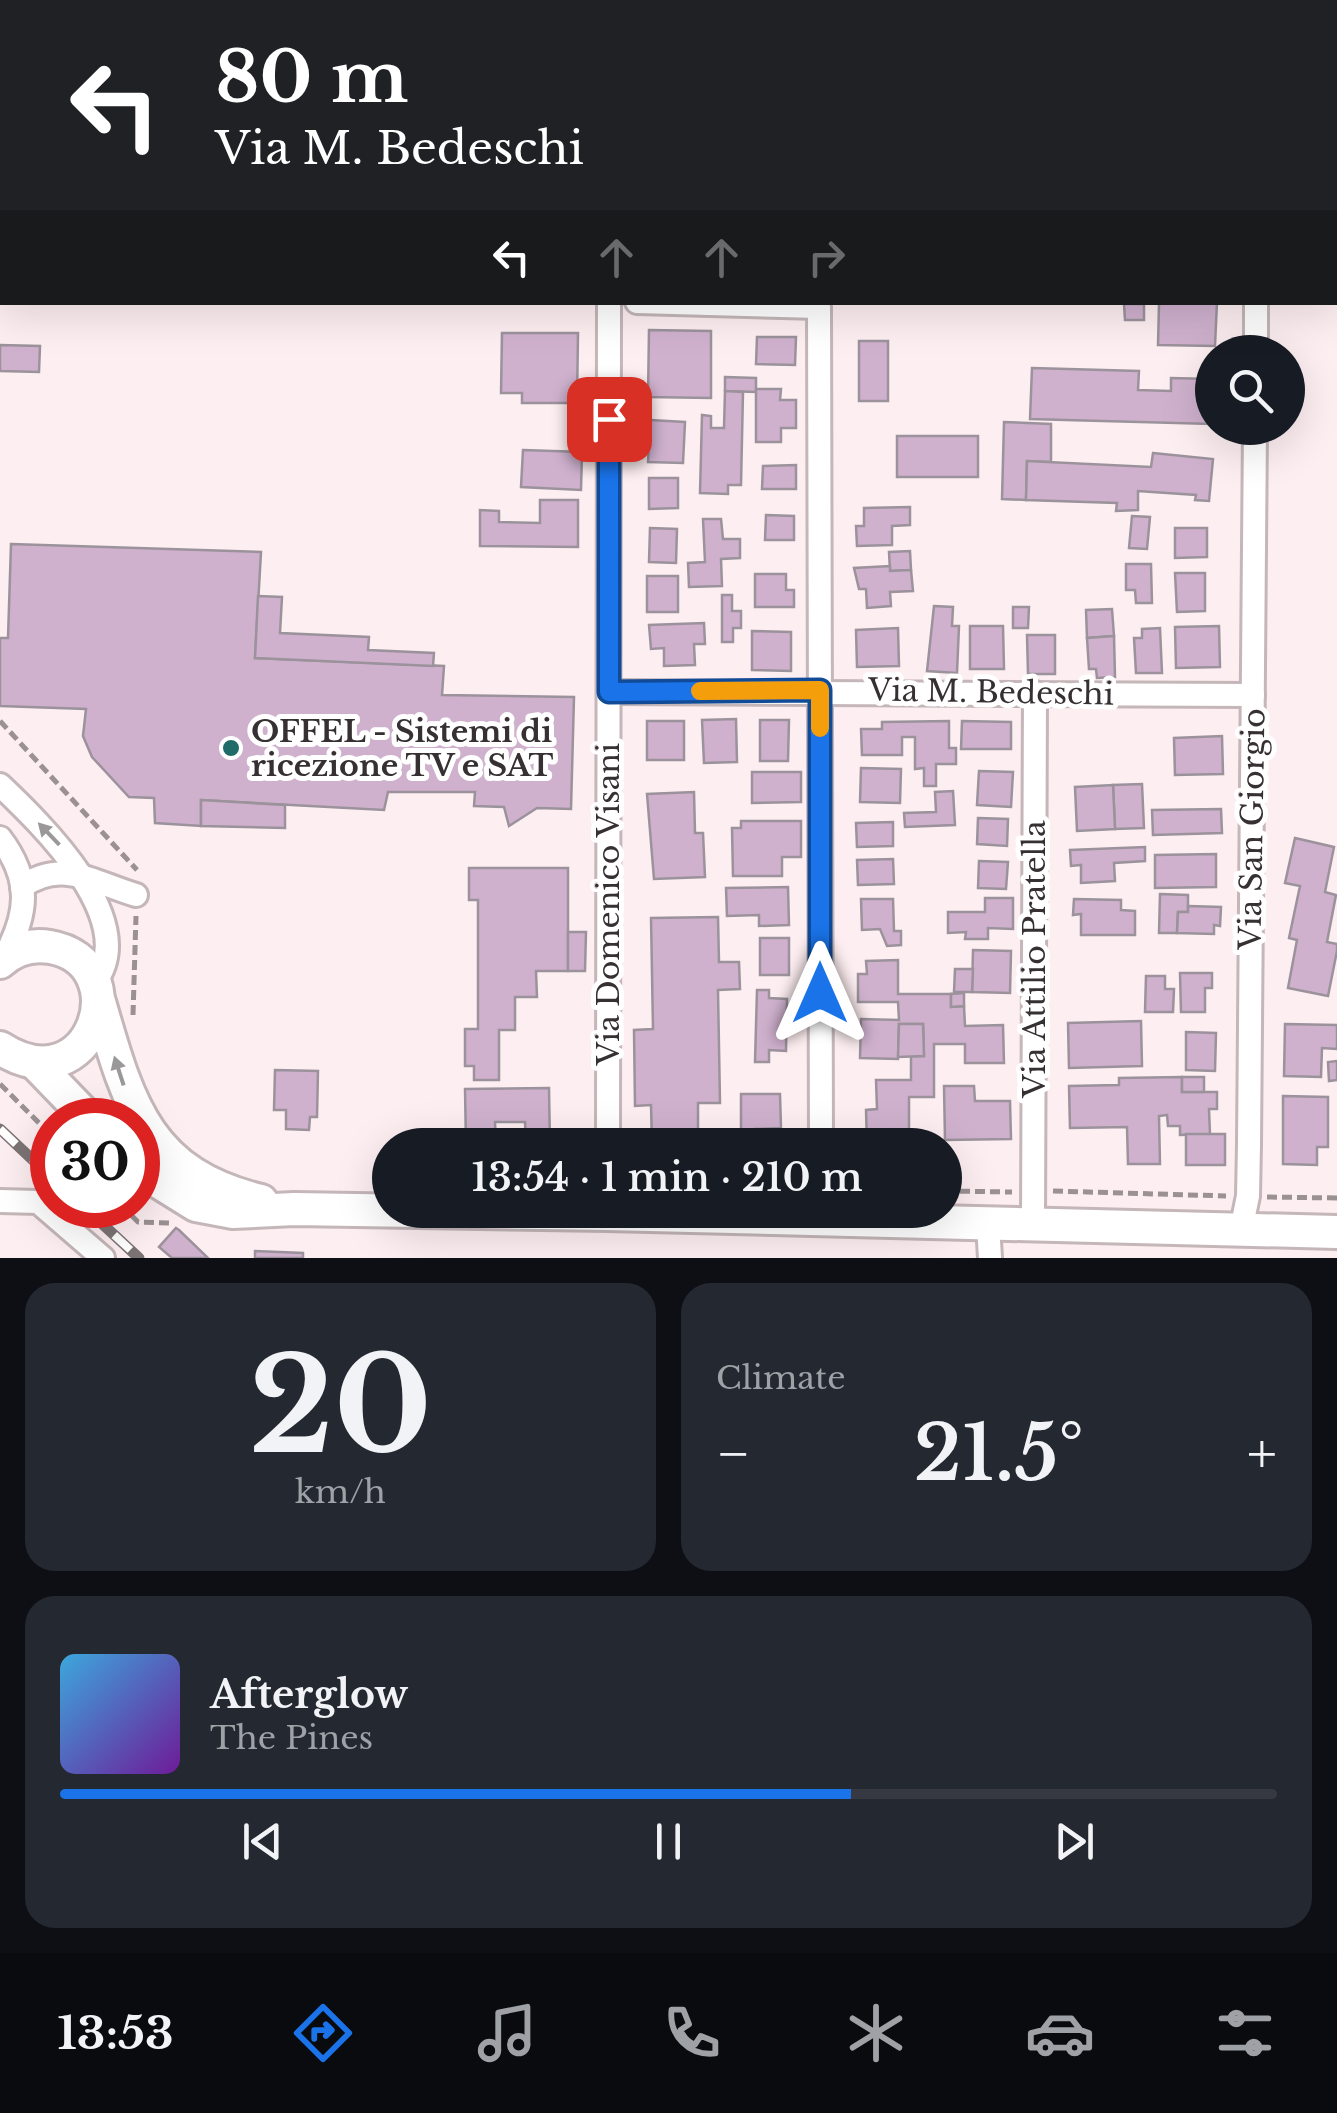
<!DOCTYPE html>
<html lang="en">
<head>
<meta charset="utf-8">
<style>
  body { margin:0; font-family:"Libre Baskerville",serif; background:#242831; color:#f1f3f6; height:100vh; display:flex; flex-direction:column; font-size:38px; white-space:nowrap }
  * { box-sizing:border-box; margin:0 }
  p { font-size:32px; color:#9ea1a6 }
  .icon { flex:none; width:55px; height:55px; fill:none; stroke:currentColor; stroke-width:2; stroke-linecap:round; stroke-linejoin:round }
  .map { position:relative; height:1258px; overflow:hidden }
  .details { display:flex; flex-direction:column; gap:25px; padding:25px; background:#0d0f14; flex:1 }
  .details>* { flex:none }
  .guide { position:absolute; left:0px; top:0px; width:1338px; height:305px; box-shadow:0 10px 40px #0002; background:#202124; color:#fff; overflow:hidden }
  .buttons { position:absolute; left:1195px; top:335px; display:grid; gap:20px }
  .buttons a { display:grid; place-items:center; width:110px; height:110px; border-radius:50%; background:#171b24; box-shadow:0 10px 40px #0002; font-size:50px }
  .speed { position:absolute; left:30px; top:1098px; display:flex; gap:20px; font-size:50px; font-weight:700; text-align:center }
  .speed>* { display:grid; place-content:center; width:130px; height:130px; border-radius:50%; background:#171b24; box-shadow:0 10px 40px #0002; line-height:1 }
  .speed .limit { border:15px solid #d22; background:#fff; color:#111 }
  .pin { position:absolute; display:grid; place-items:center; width:85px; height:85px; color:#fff; margin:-42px; border-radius:20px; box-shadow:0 5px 15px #0006 }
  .me { position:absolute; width:110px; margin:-55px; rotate:0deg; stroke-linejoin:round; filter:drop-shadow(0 0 8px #0008) }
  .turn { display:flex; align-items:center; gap:35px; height:210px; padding:0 50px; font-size:45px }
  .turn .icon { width:130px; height:130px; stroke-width:2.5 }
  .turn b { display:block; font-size:70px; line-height:85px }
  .lanes { display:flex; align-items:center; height:95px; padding:0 50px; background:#0003; justify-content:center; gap:50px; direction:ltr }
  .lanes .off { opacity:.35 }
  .big { font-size:75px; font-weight:600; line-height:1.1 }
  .details .widget { flex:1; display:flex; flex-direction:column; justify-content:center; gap:15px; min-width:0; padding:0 35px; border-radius:30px; background:#242831 }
  .details .dial { align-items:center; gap:0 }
  .dial b { font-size:130px; line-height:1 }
  .song { display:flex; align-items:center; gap:30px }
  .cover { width:120px; height:120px; border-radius:15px; background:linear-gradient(135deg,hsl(200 70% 55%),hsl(280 70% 35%)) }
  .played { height:10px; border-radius:5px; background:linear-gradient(90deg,#1a73e8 65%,#363941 65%) }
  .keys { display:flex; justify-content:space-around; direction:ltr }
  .heat { display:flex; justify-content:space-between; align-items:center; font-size:55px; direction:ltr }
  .details .tiles { flex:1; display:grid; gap:25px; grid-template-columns:1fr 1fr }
  .widget:last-child { grid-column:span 2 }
  .trip { position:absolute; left:372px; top:1128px; width:590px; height:100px; border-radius:50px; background:#171b24; box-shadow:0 10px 40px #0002; font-weight:600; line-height:100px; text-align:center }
  .tabs { display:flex; height:160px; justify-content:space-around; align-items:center; background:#090b0e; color:#9ea1a6 }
  .tabs .icon { width:70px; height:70px }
  .tabs .selected { color:#1a73e8 }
  .tabs b { font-size:45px; color:#f1f3f6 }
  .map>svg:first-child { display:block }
</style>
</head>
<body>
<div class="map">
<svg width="1337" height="1258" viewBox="0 0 1337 1258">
  <rect width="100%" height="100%" fill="#fdeef1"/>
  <g fill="#cfb1ce" stroke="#9b929b" stroke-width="2.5">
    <polygon points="1179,302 1217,302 1215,346 1158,345 1159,304"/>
    <polygon points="1124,304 1144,304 1144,320 1125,320"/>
    <polygon points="649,330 711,331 711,398 648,397"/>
    <polygon points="502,333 578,333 577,403 522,403 522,393 501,393"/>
    <polygon points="757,337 796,337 795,365 756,364"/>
    <rect x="859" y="341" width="29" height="60"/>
    <polygon points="0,345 40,346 39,372 0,371"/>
    <polygon points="1032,368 1139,371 1138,390 1171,391 1171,378 1212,379 1212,424 1030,419"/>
    <polygon points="725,377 756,378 756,392 725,391"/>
    <polygon points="756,389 781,389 780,400 796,400 796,428 781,428 781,442 756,442"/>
    <polygon points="725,391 743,392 741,485 728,485 728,494 700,493 702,415 711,416 711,428 724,428"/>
    <polygon points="650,420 685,422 683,463 648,462"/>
    <polygon points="1004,422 1051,424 1051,462 1027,461 1026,500 1002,499"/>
    <rect x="897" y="436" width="81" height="41"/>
    <polygon points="523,450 582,452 581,490 521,487"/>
    <polygon points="1153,453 1213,459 1209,501 1195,500 1196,495 1138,491 1138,510 1116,511 1117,503 1026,500 1027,461 1151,467"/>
    <polygon points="796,465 796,489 762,489 763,466"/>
    <polygon points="649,478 678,478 678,508 649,509"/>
    <polygon points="540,500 578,500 578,547 480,546 480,510 499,511 499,522 540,523"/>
    <polygon points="910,507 910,525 892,526 892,545 857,546 856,526 864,526 864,508"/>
    <polygon points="766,515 794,516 794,540 765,540"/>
    <polygon points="1132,516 1150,517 1147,549 1129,548"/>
    <polygon points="703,519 721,519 723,539 740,539 740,558 721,559 722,586 689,587 688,563 705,562"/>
    <polygon points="650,528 677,529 676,563 649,562"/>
    <polygon points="1175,528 1207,528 1207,557 1175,558"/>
    <polygon points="11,544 261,552 255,658 444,666 442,695 574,697 571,809 537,808 509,826 504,807 474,806 475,792 388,792 384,810 201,800 201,826 155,823 154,798 129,797 92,757 83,736 86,709 0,706 0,638 8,638"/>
    <polygon points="910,551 911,570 890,571 889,552"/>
    <polygon points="1126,564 1151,564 1152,603 1136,603 1135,590 1126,590"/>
    <polygon points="890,566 890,571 911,570 913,591 890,592 891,606 867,608 866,589 859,589 854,568"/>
    <polygon points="1175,573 1205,573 1205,611 1177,612"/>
    <polygon points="755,574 786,574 786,590 794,590 794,607 755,607"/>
    <rect x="647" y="576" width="31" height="36"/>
    <polygon points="722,595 732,595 732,611 741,611 741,628 733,628 733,642 722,642"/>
    <polygon points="258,596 282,597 280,633 369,637 368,650 434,653 433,666 255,658"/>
    <polygon points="934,606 953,607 952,626 959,626 957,673 927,671"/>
    <polygon points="1013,607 1029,607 1028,628 1013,628"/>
    <polygon points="1112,609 1114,636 1087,638 1086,610"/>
    <polygon points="704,623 705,644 694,644 695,665 664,666 664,648 651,649 649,625"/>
    <polygon points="970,626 1003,626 1004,669 970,669"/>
    <polygon points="1219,626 1220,667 1176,668 1175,627"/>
    <polygon points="898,628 899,666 857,667 856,630"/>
    <polygon points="1160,628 1162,673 1136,673 1134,638 1142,638 1142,629"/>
    <polygon points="752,631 791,632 791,671 752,670"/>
    <polygon points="1027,635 1055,635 1055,674 1028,674"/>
    <polygon points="1114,636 1115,677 1097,678 1096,669 1089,669 1087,638"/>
    <polygon points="736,719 737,762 704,763 702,720"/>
    <polygon points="760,720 789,720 788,761 760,761"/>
    <rect x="647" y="721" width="37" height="39"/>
    <polygon points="949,721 949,748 956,748 956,764 936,764 936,786 924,786 924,768 915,769 915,737 902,737 902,755 862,755 861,729 882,729 882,722"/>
    <polygon points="962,721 1011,722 1011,749 961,749"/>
    <polygon points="1222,736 1223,774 1175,775 1174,738"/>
    <polygon points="861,768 901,769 900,803 860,802"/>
    <polygon points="979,771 1013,772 1011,807 977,805"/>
    <polygon points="752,772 801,772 801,802 752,803"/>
    <polygon points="1142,784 1144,828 1115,829 1113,785"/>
    <polygon points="1113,785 1115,829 1077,831 1075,787"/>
    <polygon points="953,791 955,825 905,827 904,813 936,812 935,792"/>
    <polygon points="694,792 695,833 703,833 705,877 654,879 647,794"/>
    <polygon points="201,800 285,805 285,828 201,826"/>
    <polygon points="1221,809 1222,833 1153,835 1152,810"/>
    <polygon points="978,818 1008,819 1007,846 977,844"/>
    <polygon points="741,821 801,821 801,857 782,857 782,876 733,876 732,828 741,828"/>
    <polygon points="893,822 893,846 857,847 856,823"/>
    <polygon points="1295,838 1334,847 1325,892 1336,895 1327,942 1337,944 1337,951 1328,996 1288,988 1297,940 1289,938 1300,886 1285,883"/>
    <polygon points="1145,847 1145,861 1114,863 1115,881 1081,883 1081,865 1071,866 1070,850"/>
    <polygon points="1216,854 1216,887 1155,888 1155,855"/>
    <polygon points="893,859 894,884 858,885 857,860"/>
    <polygon points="979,861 1008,862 1006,889 978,888"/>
    <polygon points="469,868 568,868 568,971 536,971 537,997 515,997 515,1030 499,1030 499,1080 474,1080 474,1066 465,1066 465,1029 478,1029 478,900 469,900"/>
    <polygon points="788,887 789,925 759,926 759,915 727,916 726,888"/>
    <polygon points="1160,894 1188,895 1188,912 1178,912 1177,933 1159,933"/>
    <polygon points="985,898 1013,898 1013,929 988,928 988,939 965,939 966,932 948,933 948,912 985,912"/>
    <polygon points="861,899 893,899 894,931 901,931 901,945 887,946 880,929 862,930"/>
    <polygon points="1074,899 1121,900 1121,910 1135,911 1135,935 1081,935 1081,914 1073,915"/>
    <polygon points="1188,906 1221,907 1220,926 1214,925 1214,934 1177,933 1178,912 1188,912"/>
    <polygon points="718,917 719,962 739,962 740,989 718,990 720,1103 698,1103 698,1145 652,1145 651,1105 635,1106 634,1030 653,1029 651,918"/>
    <polygon points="568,932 586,932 585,971 568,971"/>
    <rect x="760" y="938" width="29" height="37"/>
    <polygon points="973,950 1011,951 1010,993 972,992"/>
    <polygon points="898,960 898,994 951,994 951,1007 964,1006 965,1026 1003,1025 1004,1063 965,1063 965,1044 934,1044 934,1097 909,1097 909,1145 867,1145 866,1110 877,1109 876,1080 911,1080 911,1056 924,1056 923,1024 899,1024 898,1059 860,1058 861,1019 899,1020 898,1002 858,1002 858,974 867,974 866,961"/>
    <polygon points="955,969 973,969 972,992 954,992"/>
    <polygon points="1180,973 1212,973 1212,988 1205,988 1205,1012 1181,1012"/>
    <polygon points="1146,976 1165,976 1165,989 1174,989 1173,1012 1145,1012"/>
    <polygon points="757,990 769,990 769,998 787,999 786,1051 769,1050 769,1062 755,1062"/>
    <polygon points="964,993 964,1006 951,1007 951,994"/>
    <polygon points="1141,1021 1142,1066 1069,1068 1068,1023"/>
    <polygon points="899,1024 923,1024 924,1056 898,1057"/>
    <polygon points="1285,1024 1337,1025 1337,1049 1322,1048 1321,1077 1284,1076"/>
    <polygon points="1186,1032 1216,1033 1215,1071 1186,1070"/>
    <polygon points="1337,1061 1337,1080 1329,1081 1328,1062"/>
    <polygon points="275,1070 318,1071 317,1117 310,1117 309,1130 286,1129 286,1110 274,1110"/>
    <polygon points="1182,1077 1182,1092 1217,1092 1217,1109 1209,1109 1210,1134 1180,1135 1180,1126 1168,1126 1167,1115 1159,1116 1160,1164 1128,1164 1127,1127 1070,1128 1069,1086 1119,1085 1119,1078"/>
    <rect x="1182" y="1077" width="22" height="15"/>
    <polygon points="944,1086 974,1086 975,1101 1010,1101 1011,1139 945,1140"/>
    <polygon points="549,1088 550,1145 526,1145 525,1122 495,1122 496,1145 466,1145 465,1089"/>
    <polygon points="741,1094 780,1094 781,1128 755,1129 756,1140 741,1140"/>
    <polygon points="1283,1096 1328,1097 1328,1147 1317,1147 1317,1165 1283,1164"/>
    <rect x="1186" y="1134" width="39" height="31"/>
    <polygon points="176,1228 179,1230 208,1258 172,1258 159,1247"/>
    <polygon points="255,1251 303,1253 303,1258 255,1258"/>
  </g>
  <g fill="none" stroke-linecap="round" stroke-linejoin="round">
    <defs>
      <g id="street">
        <polyline points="1259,2 1259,0"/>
        <polyline points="1335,221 1337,222"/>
        <polyline points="0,276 2,276"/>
        <polyline points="637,302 819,307 821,1145"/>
        <polyline points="1256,352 1256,302"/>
        <polyline points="609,692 1253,695"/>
        <path d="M0,785c41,39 141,135 95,197"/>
        <path d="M0,838c32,42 28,76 4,120"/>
        <path d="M22,887c39,-29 73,-4 114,8"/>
        <polyline points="608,1145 609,302"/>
        <polyline points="0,1201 38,1202 103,1258"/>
        <polyline points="988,1224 990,1258"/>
        <polyline points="1033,1225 1035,693"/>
        <polyline points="1241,1230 1248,1196 1249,1144 1255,428"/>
      </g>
      <g id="secondary">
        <path d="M0,962c14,-13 31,-18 50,-15 89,15 43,161 -50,101"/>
        <path d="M99,1002c29,100 47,172 162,199"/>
        <polyline points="35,1063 90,1120"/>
        <polyline points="138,1169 196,1205 233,1212 294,1209 608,1214 1337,1232"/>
      </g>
    </defs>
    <use href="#street" stroke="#c4b6b9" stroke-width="28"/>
    <use href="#secondary" stroke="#c4b6b9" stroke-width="38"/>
    <g stroke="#9b9193" stroke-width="5" stroke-dasharray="10 5" stroke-linecap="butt">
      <polyline points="0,721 137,870"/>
      <polyline points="133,1015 136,916"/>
      <polyline points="0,1084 52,1136"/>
      <polyline points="945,1191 1012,1192"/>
      <polyline points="1053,1191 1226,1196"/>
      <polyline points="1267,1197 1337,1198"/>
      <polyline points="121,1205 138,1222 171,1223"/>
    </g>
    <use href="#street" stroke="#fff" stroke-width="22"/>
    <use href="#secondary" stroke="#fff" stroke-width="32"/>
    <defs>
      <g id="rail">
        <polyline points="0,1129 52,1178"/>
        <polyline points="82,1205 139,1258"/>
      </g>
    </defs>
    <use href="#rail" stroke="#7c7375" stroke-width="11"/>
    <use href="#rail" stroke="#fff" stroke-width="8" stroke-dasharray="22" stroke-linecap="butt"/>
  </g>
  <defs><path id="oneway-solid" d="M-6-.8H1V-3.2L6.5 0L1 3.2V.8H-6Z" transform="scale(2.5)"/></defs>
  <g fill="#9a9898">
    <use href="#oneway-solid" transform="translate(49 834) rotate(-134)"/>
    <use href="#oneway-solid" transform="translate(119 1071) rotate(-108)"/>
  </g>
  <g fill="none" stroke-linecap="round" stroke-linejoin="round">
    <defs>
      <polyline id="route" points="609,419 609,692 820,690 820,993"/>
    </defs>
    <use href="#route" stroke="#114b97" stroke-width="25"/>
    <use href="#route" stroke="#1a73e8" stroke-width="18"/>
    <polyline stroke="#f59e0b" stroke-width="18" points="700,691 820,690 820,728"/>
  </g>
  <circle fill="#1f6b69" stroke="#fff" stroke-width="4" cx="231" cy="748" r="10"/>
  <g text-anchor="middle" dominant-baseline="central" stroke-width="10" stroke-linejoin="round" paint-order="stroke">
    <g font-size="30" fill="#363032" stroke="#fff">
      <text transform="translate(991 692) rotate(1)">Via M. Bedeschi</text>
      <text transform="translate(1252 829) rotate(-89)">Via San Giorgio</text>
      <text transform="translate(608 904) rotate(-90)">Via Domenico Visani</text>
      <text transform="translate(1034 959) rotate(-90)">Via Attilio Pratella</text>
    </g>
    <g font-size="30" font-weight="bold" fill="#363032" stroke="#fff" text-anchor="start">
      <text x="251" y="731">OFFEL - Sistemi di<tspan x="251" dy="34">ricezione TV e SAT</tspan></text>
    </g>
  </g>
</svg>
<div class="buttons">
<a><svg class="icon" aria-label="search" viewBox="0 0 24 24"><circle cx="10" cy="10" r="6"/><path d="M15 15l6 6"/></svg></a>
</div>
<div class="speed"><div class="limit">30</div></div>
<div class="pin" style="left:609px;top:419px;background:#d93025"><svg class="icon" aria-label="arrive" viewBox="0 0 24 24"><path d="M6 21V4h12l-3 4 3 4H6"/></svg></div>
<svg class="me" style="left:820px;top:993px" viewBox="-20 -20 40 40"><path d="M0-17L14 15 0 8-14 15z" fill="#1a73e8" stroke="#fff" stroke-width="4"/></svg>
<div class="trip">13:54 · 1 min · 210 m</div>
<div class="guide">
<div class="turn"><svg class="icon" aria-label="left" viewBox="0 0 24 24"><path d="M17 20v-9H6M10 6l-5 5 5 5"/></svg><div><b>80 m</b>Via M. Bedeschi</div></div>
<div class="lanes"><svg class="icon" aria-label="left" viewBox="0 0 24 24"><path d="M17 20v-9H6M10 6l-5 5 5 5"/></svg><svg class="icon off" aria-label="ahead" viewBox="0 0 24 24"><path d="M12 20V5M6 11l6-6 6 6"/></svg><svg class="icon off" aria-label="ahead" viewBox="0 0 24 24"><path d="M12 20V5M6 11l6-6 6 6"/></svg><svg class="icon off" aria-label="right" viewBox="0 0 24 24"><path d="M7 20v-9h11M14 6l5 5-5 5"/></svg></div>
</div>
</div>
<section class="details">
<div class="tiles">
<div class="widget dial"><b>20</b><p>km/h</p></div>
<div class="widget"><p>Climate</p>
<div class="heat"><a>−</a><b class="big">21.5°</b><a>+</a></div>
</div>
<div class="widget">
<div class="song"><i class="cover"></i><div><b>Afterglow</b><p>The Pines</p></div></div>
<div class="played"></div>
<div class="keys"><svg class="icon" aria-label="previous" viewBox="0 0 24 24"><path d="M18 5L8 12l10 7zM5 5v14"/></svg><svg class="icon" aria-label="pause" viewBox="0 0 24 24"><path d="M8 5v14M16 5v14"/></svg><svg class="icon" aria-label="next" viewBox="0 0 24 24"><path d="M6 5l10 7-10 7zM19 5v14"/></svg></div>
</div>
</div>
</section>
<nav class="tabs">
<b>13:53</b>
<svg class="icon selected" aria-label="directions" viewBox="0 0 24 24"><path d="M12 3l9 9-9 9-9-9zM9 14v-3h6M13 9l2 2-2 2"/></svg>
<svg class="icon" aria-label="music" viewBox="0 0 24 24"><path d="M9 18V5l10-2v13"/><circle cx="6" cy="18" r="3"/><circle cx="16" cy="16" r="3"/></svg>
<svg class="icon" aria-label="phone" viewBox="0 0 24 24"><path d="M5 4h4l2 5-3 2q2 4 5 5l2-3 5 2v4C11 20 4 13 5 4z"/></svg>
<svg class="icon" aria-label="climate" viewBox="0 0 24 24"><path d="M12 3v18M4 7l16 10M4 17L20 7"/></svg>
<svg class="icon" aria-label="car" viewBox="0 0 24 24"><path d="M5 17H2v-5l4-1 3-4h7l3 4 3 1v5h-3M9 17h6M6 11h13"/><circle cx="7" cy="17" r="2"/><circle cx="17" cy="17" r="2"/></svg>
<svg class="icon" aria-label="filters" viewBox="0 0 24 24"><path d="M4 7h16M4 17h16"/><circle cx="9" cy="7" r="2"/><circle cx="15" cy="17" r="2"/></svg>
</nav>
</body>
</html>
